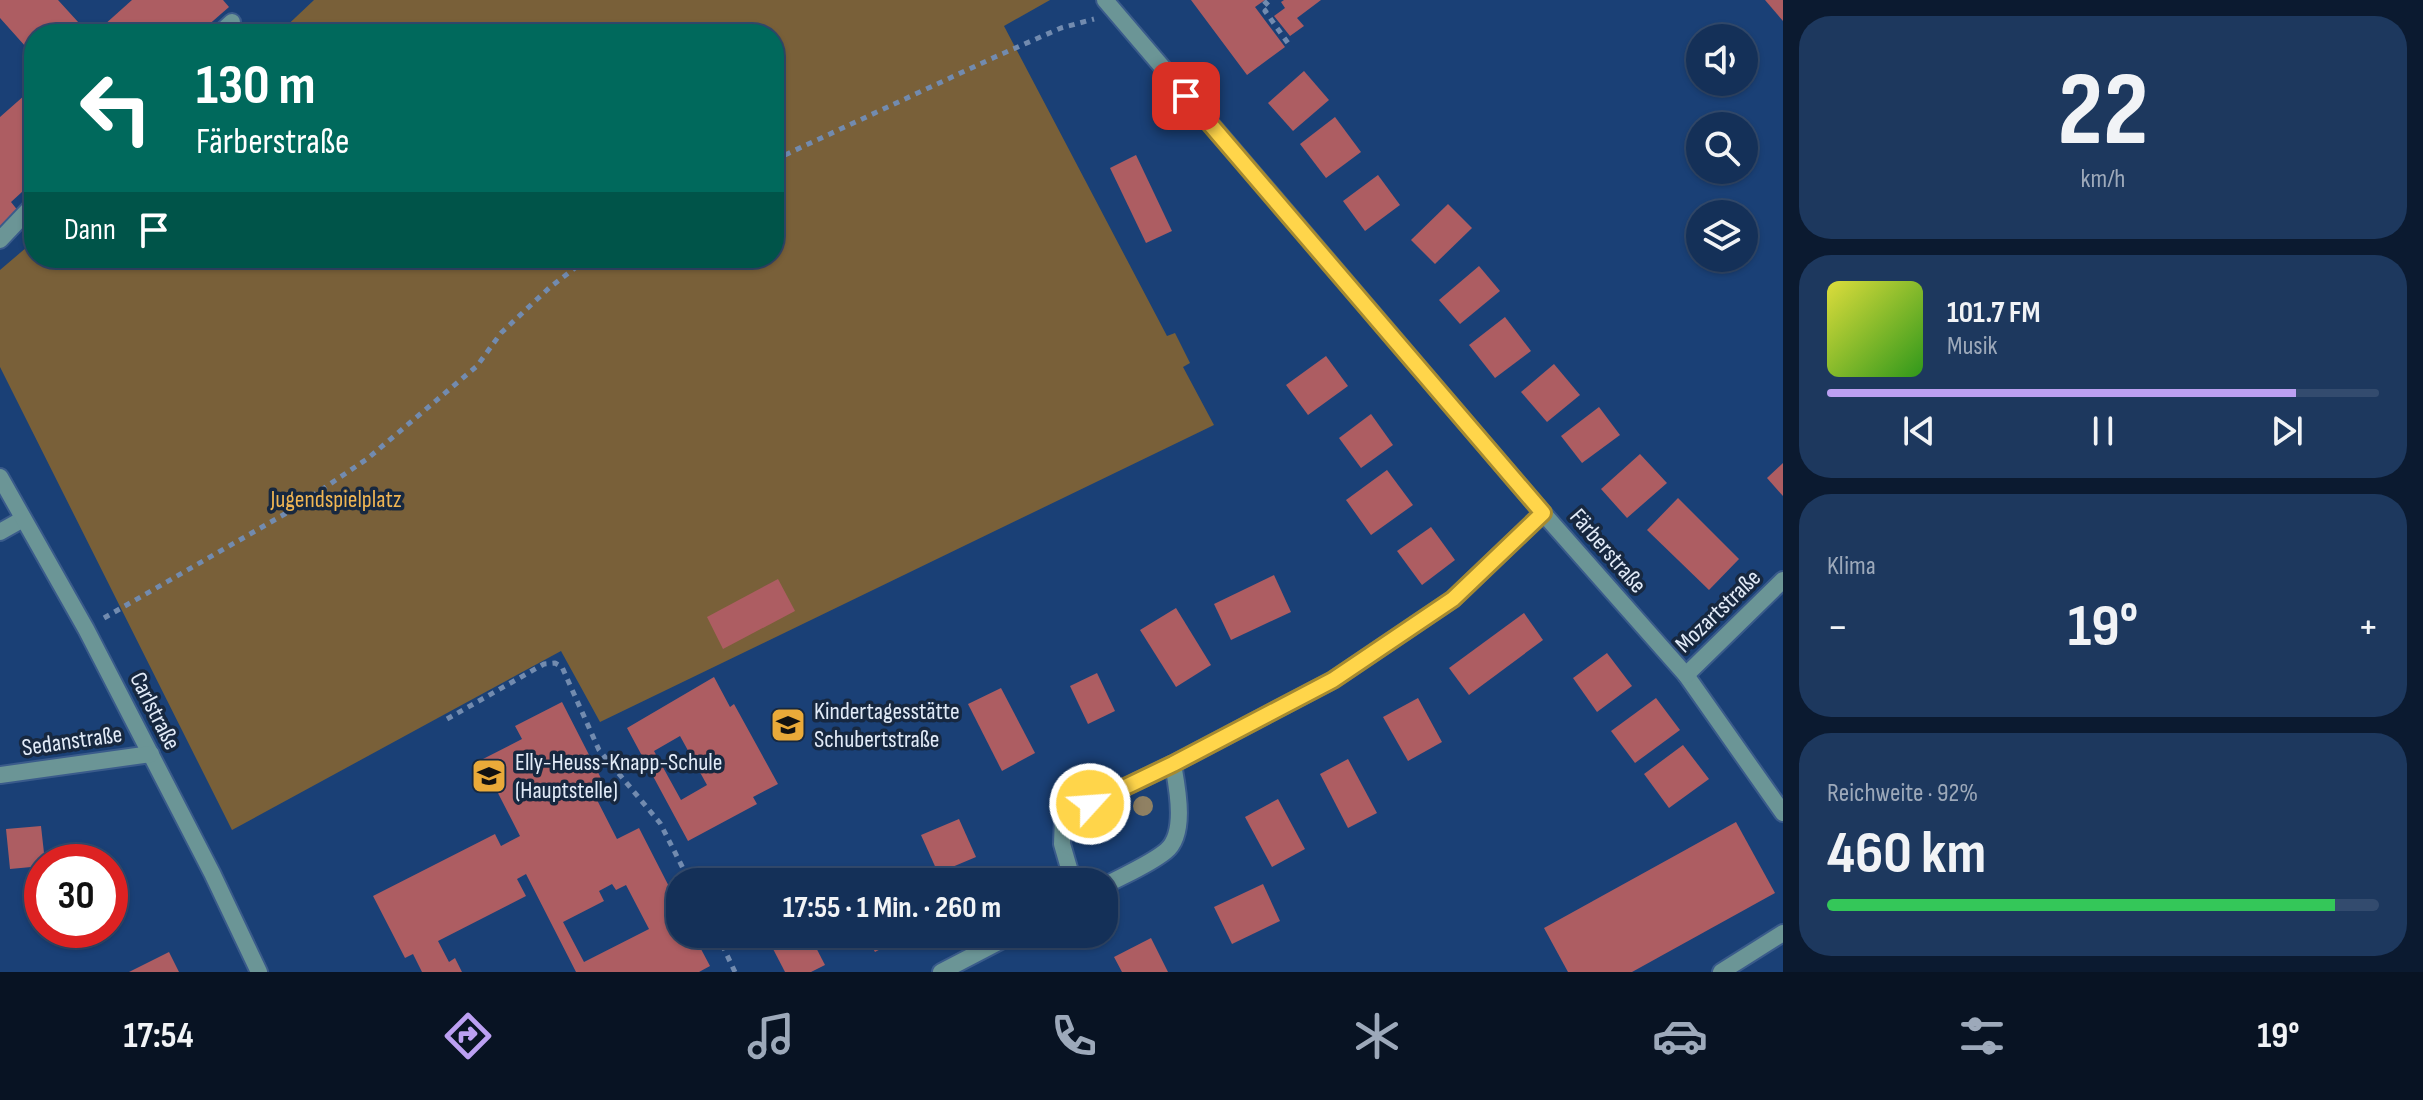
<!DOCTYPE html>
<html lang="de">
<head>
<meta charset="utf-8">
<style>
  body { margin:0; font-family:"Sofia Sans Condensed",sans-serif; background:#1d385e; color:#f1f3f6; height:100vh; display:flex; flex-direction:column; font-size:30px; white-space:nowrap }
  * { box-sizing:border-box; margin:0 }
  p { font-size:26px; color:#9da9ba }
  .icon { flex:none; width:44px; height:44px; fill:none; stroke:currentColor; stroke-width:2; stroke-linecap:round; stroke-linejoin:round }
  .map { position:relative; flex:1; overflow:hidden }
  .side { display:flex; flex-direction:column; gap:16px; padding:16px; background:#0b1a30; width:640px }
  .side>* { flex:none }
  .hud { position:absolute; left:24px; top:24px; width:760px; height:244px; border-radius:32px; box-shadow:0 2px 6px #0004,0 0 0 2px #334b6e; background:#00695c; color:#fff; overflow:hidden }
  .fabs { position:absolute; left:1686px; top:24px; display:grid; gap:16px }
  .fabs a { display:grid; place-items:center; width:72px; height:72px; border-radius:50%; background:#143058; box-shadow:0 2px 6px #0004,0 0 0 2px #334b6e; font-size:40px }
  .speed { position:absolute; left:24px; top:844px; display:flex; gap:16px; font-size:40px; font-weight:700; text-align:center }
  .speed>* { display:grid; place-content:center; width:104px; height:104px; border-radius:50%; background:#143058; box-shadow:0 2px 6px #0004,0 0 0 2px #334b6e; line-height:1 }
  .speed .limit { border:12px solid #d22; background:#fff; color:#111 }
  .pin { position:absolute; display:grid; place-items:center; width:68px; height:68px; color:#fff; margin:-34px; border-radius:16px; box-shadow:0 4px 12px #0006 }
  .me { position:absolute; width:88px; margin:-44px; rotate:64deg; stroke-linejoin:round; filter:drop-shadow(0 0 6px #0008) }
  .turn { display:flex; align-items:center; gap:28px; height:168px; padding:0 40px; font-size:36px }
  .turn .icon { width:104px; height:104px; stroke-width:2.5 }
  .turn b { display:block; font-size:56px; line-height:68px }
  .then { display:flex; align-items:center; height:76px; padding:0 40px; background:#0003; gap:16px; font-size:30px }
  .big { font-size:60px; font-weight:700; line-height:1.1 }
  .side .card { flex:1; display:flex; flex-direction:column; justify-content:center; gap:12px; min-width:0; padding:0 28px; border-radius:32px; background:#1d385e }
  .side .dial { align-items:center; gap:0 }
  .dial b { font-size:104px; line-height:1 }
  .song { display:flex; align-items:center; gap:24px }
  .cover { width:96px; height:96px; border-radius:12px; background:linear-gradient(135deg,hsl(60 70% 55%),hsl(110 70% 35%)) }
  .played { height:8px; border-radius:4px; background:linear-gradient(90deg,#bca0f2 85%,#334b6e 85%) }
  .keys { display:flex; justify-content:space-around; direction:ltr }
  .heat { display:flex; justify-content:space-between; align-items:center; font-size:44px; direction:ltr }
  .charge { height:12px; border-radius:6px; background:linear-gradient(90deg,#34c759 92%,#334b6e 0) }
  .trip { position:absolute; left:666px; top:868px; width:452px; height:80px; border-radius:32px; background:#143058; box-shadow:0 2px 6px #0004,0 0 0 2px #334b6e; font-weight:700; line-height:80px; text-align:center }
  .dock { display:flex; height:128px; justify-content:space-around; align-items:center; background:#081323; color:#9da9ba }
  .dock .icon { width:56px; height:56px }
  .dock .on { color:#bca0f2 }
  .dock b { font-size:36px; color:#f1f3f6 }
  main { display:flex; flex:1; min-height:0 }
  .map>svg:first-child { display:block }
</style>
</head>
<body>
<main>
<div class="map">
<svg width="1783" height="972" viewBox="0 0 1783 972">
  <rect width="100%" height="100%" fill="#1a4076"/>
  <polygon fill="#796039" points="314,0 1050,0 1004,26 1167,336 1175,333 1190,363 1183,367 1214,425 600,722 561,651 232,830 0,367 0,270 34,241 34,258 774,258 774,34 278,34"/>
  <g fill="#ad5d62" fill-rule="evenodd">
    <polygon points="0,0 58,0 89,34 34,34 34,56 0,18"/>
    <polygon points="132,0 223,0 229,7 198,34 94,34"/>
    <polygon points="1191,0 1265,0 1255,7 1285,47 1247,75"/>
    <polygon points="1284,0 1321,0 1297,18 1304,26 1290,36 1274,16 1285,8 1281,2"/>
    <polygon points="1765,0 1783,0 1783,21"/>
    <polygon points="1304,71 1329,100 1293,131 1268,103"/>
    <polygon points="34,87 34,181 11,202 19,212 0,230 0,117"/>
    <polygon points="1335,117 1361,152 1326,178 1300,144"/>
    <polygon points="1136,155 1172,231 1146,243 1110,168"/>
    <polygon points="1378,175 1400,205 1365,231 1343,201"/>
    <polygon points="1448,204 1472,228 1435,264 1411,240"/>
    <polygon points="1479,266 1500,291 1460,324 1439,300"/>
    <polygon points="1505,317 1531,351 1495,378 1469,345"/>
    <polygon points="1326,356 1348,386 1308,415 1286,385"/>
    <polygon points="1554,364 1580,395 1547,422 1521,392"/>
    <polygon points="1599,407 1620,435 1582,463 1561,436"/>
    <polygon points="1371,414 1393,445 1361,468 1339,438"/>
    <polygon points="1640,454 1667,483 1627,518 1601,489"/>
    <polygon points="1783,463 1783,496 1767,478"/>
    <polygon points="1387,470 1413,505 1371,535 1346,500"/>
    <polygon points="1678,498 1739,559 1709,590 1647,530"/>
    <polygon points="1431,527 1455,560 1422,585 1397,551"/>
    <polygon points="1274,575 1291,612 1231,640 1214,604"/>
    <polygon points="778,579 795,611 723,649 707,617"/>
    <polygon points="1176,608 1211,665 1176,687 1140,630"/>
    <polygon points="1524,613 1543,640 1469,695 1449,668"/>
    <polygon points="1607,653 1632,686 1597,712 1573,678"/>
    <polygon points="1097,673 1115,711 1088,724 1070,686"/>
    <path d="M714,677l16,30 4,-3 44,80 -25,13 4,7 -69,37 -61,-113zM680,736l27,49 -26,15 -27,-49z"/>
    <polygon points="1001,688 1035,753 1002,771 968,704"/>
    <polygon points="1418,698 1442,742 1408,761 1383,717"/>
    <polygon points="1656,698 1680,730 1635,763 1611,731"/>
    <path d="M562,702l45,88 -12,6 22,43 22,-11 41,80v26h13l17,32 -11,6h-123l-50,-98 -9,5 9,17 -88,45 11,21 6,-4 7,14h-40l-9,-18 -8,4 -32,-62 122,-62 6,12 19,-10 -39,-76 41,-21 -7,-13zM612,884l4,6 10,-5 23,44 -65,33 -21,-40 41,-21 -5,-10z"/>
    <polygon points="1683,745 1709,779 1669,808 1644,774"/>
    <polygon points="1348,759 1377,813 1348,828 1320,774"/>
    <polygon points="1278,799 1305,849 1272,867 1245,817"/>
    <polygon points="959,819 976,857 938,873 921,835"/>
    <polygon points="1736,822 1775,893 1632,972 1568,972 1544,928"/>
    <polygon points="41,826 45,862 42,862 42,866 10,869 6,829"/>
    <polygon points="1263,884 1280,921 1232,944 1214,907"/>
    <polygon points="793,934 809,934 825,965 811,972 785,972 771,945"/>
    <polygon points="865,934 908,934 875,952"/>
    <polygon points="1151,938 1168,972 1122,972 1114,957"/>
    <polygon points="169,952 179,972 129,972"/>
  </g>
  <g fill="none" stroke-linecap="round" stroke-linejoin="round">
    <defs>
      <g id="lane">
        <polyline points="219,34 232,22"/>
        <polyline points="0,240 34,204"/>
        <polyline points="0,532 23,519"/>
        <polyline points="1721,972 1783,933"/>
      </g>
      <g id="street">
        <polyline points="1105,0 1543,513 1686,675 1783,813"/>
        <polyline points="0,477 86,629 212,873 259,972"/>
        <polyline points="1686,675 1783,580"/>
        <polyline points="0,775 151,754"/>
        <polyline points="1073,882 1062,844 1063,817 1173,764 1333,680 1453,599 1543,513"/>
        <path d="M1104,886c20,-11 45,-21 62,-35 21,-17 11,-64 7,-87"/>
        <polyline points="941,972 1014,934"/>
      </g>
    </defs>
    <use href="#lane" stroke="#3a5b8b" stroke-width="20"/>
    <use href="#street" stroke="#3a5b8b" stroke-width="20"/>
    <g stroke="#728baf" stroke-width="5" stroke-dasharray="6 6" stroke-linecap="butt">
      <polyline points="1264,1 1270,7 1265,11 1290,46"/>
      <polyline points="774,160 995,57 1061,28 1094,19"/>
      <polyline points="104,618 290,511 367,459 477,366 501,333 549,288 588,258"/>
      <polyline points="447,719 544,664 555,663 562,667 599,750 660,823 690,882"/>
      <polyline points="717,934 735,972"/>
    </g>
    <use href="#lane" stroke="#6b9596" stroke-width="16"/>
    <use href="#street" stroke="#6b9596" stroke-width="16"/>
  </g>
  <circle fill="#908163" cx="1143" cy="806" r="10"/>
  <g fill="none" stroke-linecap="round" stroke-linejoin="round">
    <defs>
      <polyline id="route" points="1090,804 1173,764 1333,680 1453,599 1543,513 1186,96"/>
    </defs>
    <use href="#route" stroke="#a68a30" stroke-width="20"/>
    <use href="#route" stroke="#ffd54a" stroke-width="14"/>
  </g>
  <defs>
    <symbol id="school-square" viewBox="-11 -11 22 22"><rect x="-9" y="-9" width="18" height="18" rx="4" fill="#eaaa39" stroke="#172840"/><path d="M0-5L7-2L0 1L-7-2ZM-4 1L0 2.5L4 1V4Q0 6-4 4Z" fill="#111"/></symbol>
  </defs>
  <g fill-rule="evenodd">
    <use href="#school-square" x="768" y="705" width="40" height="40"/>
    <use href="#school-square" x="469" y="756" width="40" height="40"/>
  </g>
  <g text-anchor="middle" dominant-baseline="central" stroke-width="7" stroke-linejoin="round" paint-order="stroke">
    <g font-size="24" fill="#f1b653" stroke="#172840">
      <text x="336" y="499">Jugendspielplatz</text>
    </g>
    <g font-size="24" fill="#e2ebf8" stroke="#172840">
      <text transform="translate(1608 551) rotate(49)">Färberstraße</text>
      <text transform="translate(1718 611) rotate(-44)">Mozartstraße</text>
      <text transform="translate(155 711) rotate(63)">Carlstraße</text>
      <text transform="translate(72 741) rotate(-8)">Sedanstraße</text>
    </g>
    <g font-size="24" fill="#e2ebf8" stroke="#172840" text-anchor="start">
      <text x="814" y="711">Kindertagesstätte<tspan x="814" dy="28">Schubertstraße</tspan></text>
      <text x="515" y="762">Elly-Heuss-Knapp-Schule<tspan x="515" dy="28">(Hauptstelle)</tspan></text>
    </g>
  </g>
</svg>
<div class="fabs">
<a><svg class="icon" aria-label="sound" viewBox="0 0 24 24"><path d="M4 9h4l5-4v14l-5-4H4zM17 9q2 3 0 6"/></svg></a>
<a><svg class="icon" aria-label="search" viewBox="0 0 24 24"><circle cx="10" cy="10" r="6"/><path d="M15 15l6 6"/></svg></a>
<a><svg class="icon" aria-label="layers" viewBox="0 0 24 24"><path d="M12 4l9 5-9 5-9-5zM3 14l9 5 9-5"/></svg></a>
</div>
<div class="speed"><div class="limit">30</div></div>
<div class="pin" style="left:1186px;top:96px;background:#d93025"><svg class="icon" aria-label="arrive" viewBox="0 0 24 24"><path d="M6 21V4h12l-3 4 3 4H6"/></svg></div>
<svg class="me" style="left:1090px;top:804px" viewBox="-20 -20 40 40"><circle r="17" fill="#ffd54a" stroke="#fff" stroke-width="3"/><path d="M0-11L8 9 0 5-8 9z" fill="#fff"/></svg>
<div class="trip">17:55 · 1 Min. · 260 m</div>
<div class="hud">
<div class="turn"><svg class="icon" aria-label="left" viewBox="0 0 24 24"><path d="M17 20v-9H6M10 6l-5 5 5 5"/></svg><div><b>130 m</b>Färberstraße</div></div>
<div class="then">Dann<svg class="icon" aria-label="arrive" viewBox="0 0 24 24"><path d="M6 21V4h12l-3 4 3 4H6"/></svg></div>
</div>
</div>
<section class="side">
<div class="card dial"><b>22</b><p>km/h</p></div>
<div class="card">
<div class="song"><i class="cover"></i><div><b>101.7 FM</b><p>Musik</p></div></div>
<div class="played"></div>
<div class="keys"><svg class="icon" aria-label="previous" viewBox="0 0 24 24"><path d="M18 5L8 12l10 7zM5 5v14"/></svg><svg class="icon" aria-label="pause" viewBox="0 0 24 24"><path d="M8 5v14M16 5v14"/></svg><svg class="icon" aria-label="next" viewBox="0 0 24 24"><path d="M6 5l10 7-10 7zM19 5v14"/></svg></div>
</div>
<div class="card"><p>Klima</p>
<div class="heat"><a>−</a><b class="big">19°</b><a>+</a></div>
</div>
<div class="card"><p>Reichweite · 92%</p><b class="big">460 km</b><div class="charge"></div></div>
</section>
</main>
<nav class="dock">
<b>17:54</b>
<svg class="icon on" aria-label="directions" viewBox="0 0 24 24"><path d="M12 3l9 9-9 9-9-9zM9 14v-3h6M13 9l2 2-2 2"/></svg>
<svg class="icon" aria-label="music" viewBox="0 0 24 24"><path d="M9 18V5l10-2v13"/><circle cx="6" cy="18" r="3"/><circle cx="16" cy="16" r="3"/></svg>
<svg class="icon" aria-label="phone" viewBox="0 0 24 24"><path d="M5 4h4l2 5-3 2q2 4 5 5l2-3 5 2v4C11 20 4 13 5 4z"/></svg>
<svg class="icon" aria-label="climate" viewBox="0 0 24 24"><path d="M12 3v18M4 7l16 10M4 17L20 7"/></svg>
<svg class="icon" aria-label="car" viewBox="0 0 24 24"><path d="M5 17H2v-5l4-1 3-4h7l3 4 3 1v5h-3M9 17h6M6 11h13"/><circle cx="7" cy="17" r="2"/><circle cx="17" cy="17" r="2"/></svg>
<svg class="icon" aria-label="filters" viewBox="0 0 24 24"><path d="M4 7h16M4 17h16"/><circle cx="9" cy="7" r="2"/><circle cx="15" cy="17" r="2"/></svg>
<b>19°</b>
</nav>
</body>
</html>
